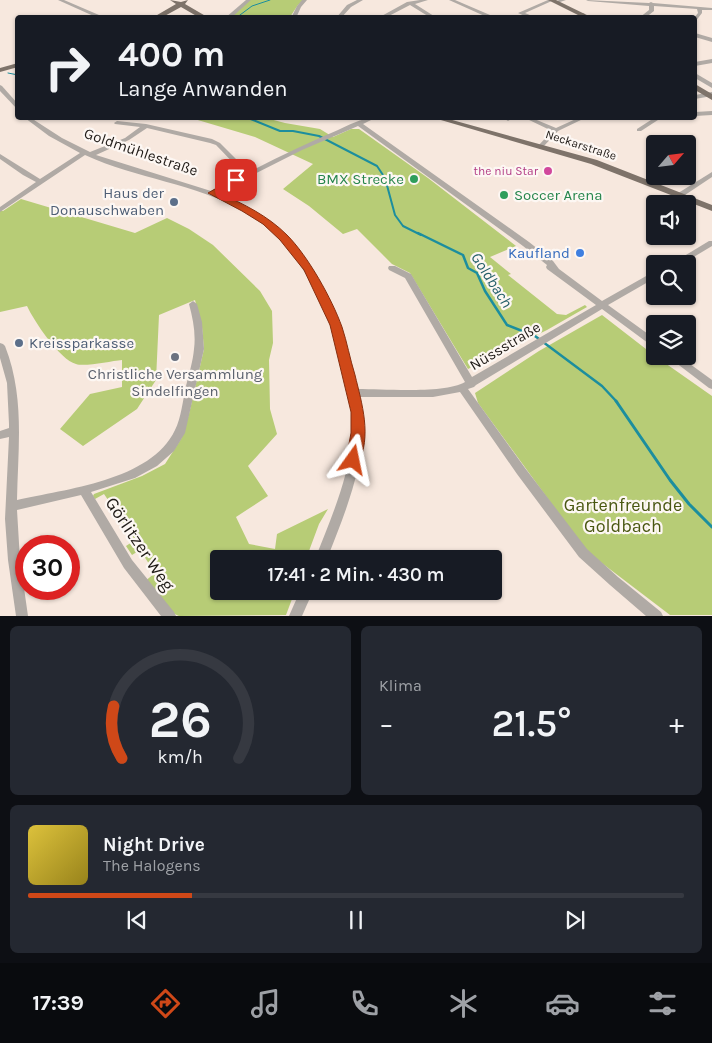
<!DOCTYPE html>
<html lang="de">
<head>
<meta charset="utf-8">
<style>
  body { margin:0; font-family:Karla,sans-serif; background:#242831; color:#f1f3f6; height:100vh; display:flex; flex-direction:column; font-size:19px; white-space:nowrap }
  * { box-sizing:border-box; margin:0 }
  p { font-size:16px; color:#9ea1a6 }
  .icon { flex:none; width:28px; height:28px; fill:none; stroke:currentColor; stroke-width:2; stroke-linecap:round; stroke-linejoin:round }
  .map { position:relative; height:616px; overflow:hidden }
  .details { display:flex; flex-direction:column; gap:10px; padding:10px; background:#0d0f14; flex:1 }
  .details>* { flex:none }
  .guide { position:absolute; left:15px; top:15px; width:682px; height:105px; border-radius:5px; box-shadow:0 1px 4px #0004; background:#171b24; color:#f1f3f6; overflow:hidden }
  .needle { width:32px; rotate:62deg }
  .tools { position:absolute; left:646px; top:135px; display:grid; gap:10px }
  .tools a { display:grid; place-items:center; width:50px; height:50px; border-radius:5px; background:#171b24; box-shadow:0 1px 4px #0004; font-size:25px }
  .speed { position:absolute; left:15px; top:535px; display:flex; gap:10px; font-size:25px; font-weight:700; text-align:center }
  .speed>* { display:grid; place-content:center; width:65px; height:65px; border-radius:50%; background:#171b24; box-shadow:0 1px 4px #0004; line-height:1 }
  .speed .limit { border:8px solid #d22; background:#fff; color:#111 }
  .pin { position:absolute; display:grid; place-items:center; width:42px; height:42px; color:#fff; margin:-21px; border-radius:10px; box-shadow:0 2px 8px #0006 }
  .me { position:absolute; width:55px; margin:-28px; rotate:12deg; stroke-linejoin:round; filter:drop-shadow(0 0 4px #0008) }
  .turn { display:flex; align-items:center; gap:18px; height:105px; padding:0 20px; font-size:22px }
  .turn .icon { width:65px; height:65px; stroke-width:2.5 }
  .turn b { display:block; font-size:35px; line-height:42px }
  .big { font-size:38px; font-weight:600; line-height:1.1 }
  .details .widget { flex:1; display:flex; flex-direction:column; justify-content:center; gap:8px; min-width:0; padding:0 18px; border-radius:8px; background:#242831 }
  .details .dial { align-items:center; gap:0 }
  .dial svg { height:130px; overflow:visible; fill:none; stroke:#363941; stroke-width:7; stroke-linecap:round; text-anchor:middle }
  .dial text { fill:#f1f3f6; stroke:none }
  .song { display:flex; align-items:center; gap:15px }
  .cover { width:60px; height:60px; border-radius:8px; background:linear-gradient(135deg,hsl(50 70% 55%),hsl(50 70% 35%)) }
  .played { height:5px; border-radius:2px; background:linear-gradient(90deg,#cf4818 25%,#363941 25%) }
  .keys { display:flex; justify-content:space-around; direction:ltr }
  .heat { display:flex; justify-content:space-between; align-items:center; font-size:28px; direction:ltr }
  .details .tiles { flex:1; display:grid; gap:10px; grid-template-columns:1fr 1fr }
  .widget:last-child { grid-column:span 2 }
  .trip { position:absolute; left:210px; top:550px; width:292px; height:50px; border-radius:5px; background:#171b24; box-shadow:0 1px 4px #0004; font-weight:600; line-height:50px; text-align:center }
  .tab-bar { display:flex; height:80px; justify-content:space-around; align-items:center; background:#090b0e; color:#9ea1a6 }
  .tab-bar .icon { width:35px; height:35px }
  .tab-bar .on { color:#cf4818 }
  .tab-bar b { font-size:22px; color:#f1f3f6 }
  .map>svg:first-child { display:block }
</style>
</head>
<body>
<div class="map">
<svg width="712" height="616" viewBox="0 0 712 616">
  <rect width="100%" height="100%" fill="#f7e8de"/>
  <g fill="#b7cc76">
    <polygon points="250,0 303,0 298,5 290,17 231,16"/>
    <polygon points="191,118 266,118 285,123 320,129 333,137 351,129 359,129 428,178 516,246 490,257 511,274 508,275 557,314 566,315 585,305 587,307 547,330 468,369 410,273 392,264 357,229 343,234 309,206 283,189 313,164 255,137"/>
    <path d="M21,199l114,34 32,-15 22,11 24,16 47,46 12,20 1,32 -4,17 1,49 7,25 -29,32 20,30 -32,21 13,27 26,5 2,-15 51,-25 -9,15 -13,35h-87v32h76l-9,24 -107,1 -9,-4 -26,-30 11,-9 -15,-23 -8,5 -6,-9 9,-6 -31,-46 -9,5 -2,-3 1,-2 48,-18 23,-12 16,-25 8,-25 15,-65 -2,-22 -7,-27 -36,15 -3,65 -19,29 -54,37 -23,-17 30,-35 32,-7v-27c-11,1 -37,7 -46,4 -16,-4 -42,-43 -49,-58l-27,6v-102l3,1z"/>
    <polygon points="602,315 655,356 712,396 712,615 670,615 586,551 478,403 475,393 539,351"/>
  </g>
  <g fill="none" stroke-linecap="round" stroke-linejoin="round">
    <g stroke="#1c8e9e" stroke-width="1">
      <polyline points="236,18 252,6 270,0"/>
      <polyline points="8,73 18,75"/>
    </g>
    <polyline stroke="#1c8e9e" stroke-width="2" points="248,118 280,131 293,131 319,136 377,166 385,178 395,215 403,226 421,235"/>
    <polyline stroke="#1c8e9e" stroke-width="2.5" points="418,233 463,255 468,268 477,273 485,291 507,325 535,336 602,386 617,402"/>
    <polyline stroke="#1c8e9e" stroke-width="3" points="616,401 670,480 689,504 712,527"/>
    <g fill="#b0aaa5" fill-rule="evenodd">
      <polygon points="58,0 64,0 106,18 98,18"/>
      <polygon points="246,0 251,0 231,18 225,18"/>
      <polygon points="302,0 307,0 301,7 296,18 291,18 297,6"/>
      <polygon points="357,0 363,0 351,7 341,18 336,18 347,5"/>
      <polygon points="420,0 428,0 415,4 437,18 431,18 410,5 385,18 378,18 407,2"/>
      <polygon points="449,0 455,0 497,18 489,18"/>
      <polygon points="548,0 554,0 525,13 537,18 529,18 518,13"/>
      <polygon points="559,0 566,0 557,3 555,2"/>
      <polygon points="586,0 649,3 651,2 653,3 712,8 712,10 702,10 702,13 695,22 694,18 698,13 697,9 654,6 654,11 645,18 639,18 649,10 649,6 588,1"/>
      <polygon points="583,13 585,14 585,15 577,18 568,18"/>
      <polygon points="695,33 712,38 712,42 695,37"/>
      <polygon points="712,59 712,63 695,66 695,62"/>
      <polygon points="695,73 712,83 712,88 695,78"/>
      <polygon points="0,85 2,86 18,104 18,110 0,91"/>
      <polygon points="712,92 712,96 695,99 695,95"/>
      <polygon points="712,111 712,115 695,116 695,112"/>
      <path d="M25,118h6l31,20 28,14 35,-14 15,-11 -25,-3 -1,-1 3,-2 29,3 66,15 8,4 29,29c29,-15 59,-29 89,-42 11,-5 23,-12 36,-12l-1,1 -10,5 166,118 24,19 6,8 43,32 53,-30v7l-47,27 47,34v8l-3,-1 -50,-37 -126,76 -2,2 -6,2 57,79 62,81 31,28 43,35 2,4h-17l-36,-31 -31,-28 -62,-83 -57,-82 -27,5h-73c11,55 -13,111 -33,162h-12c16,-40 33,-80 38,-123 2,-23 -4,-45 -10,-67 -15,-61 -42,-123 -98,-157 -50,-29 -108,-33 -160,-57l-85,57v-5l36,-25 -13,-7 -23,-16v-5l40,25 40,-26 -31,-17zM358,126l165,120 24,19 -1,2 1,2 49,36 -124,72 -61,-103 -16,-8h-6l-1,2 1,2 16,8 60,104c-21,12 -81,7 -107,7 -22,-86 -52,-160 -141,-196l85,-43zM147,128l63,15 6,2 28,29 -33,17 -115,-36 33,-15z"/>
      <polygon points="506,118 513,118 508,121 505,119"/>
      <polygon points="525,118 532,118 556,128 578,118 585,118 558,131 543,147 541,148 538,146 552,131"/>
      <polygon points="654,118 661,118 641,131 637,131 637,129"/>
      <polygon points="712,172 712,177 682,197 676,197 675,195"/>
      <polygon points="709,241 712,241 712,246 682,264 671,264"/>
      <path d="M193,301l4,3 5,18 2,27 -19,84 -11,18 -17,15 -22,12 -44,14 41,68 42,52 2,4h-15l-37,-48 -43,-73 -64,15 3,50 8,56h-12l-8,-56 -3,-41 4,-82 -9,2v-8l9,-3v-4l-2,-41 -7,-25v-15l3,1 2,2c20,51 13,101 12,154 48,-11 134,-19 158,-70 6,-11 8,-31 11,-44 3,-12 7,-25 8,-37 2,-15 -1,-30 -5,-45z"/>
      <polygon points="667,356 679,356 712,380 712,389 709,388"/>
      <polygon points="300,591 313,591 302,616 289,616"/>
    </g>
    <g fill="#7e736a" fill-rule="evenodd">
      <polygon points="170,0 181,2 188,0 185,4 209,18 200,18 181,7 161,18 152,18 176,4"/>
      <polygon points="548,0 556,0 593,18 584,18"/>
      <polygon points="18,63 18,67 0,72 0,68"/>
      <polygon points="695,84 712,94 712,100 695,90"/>
      <polygon points="434,118 445,118 597,160 712,205 712,211 591,164"/>
    </g>
  </g>
  <path fill="#cf4818" stroke="#872f10" d="M236,177l4,3 -1,2 -20,11c25,11 49,23 68,42 21,21 45,64 55,92 5,15 8,32 13,48 7,29 17,61 3,89l-5,2 -5,-2 -2,-4 5,-27v-21l-21,-87 -26,-55 -24,-30 -17,-16 -21,-13 -34,-18z"/>
  <circle fill="#d1479c" stroke="#fdf7f3" stroke-width="2" cx="548" cy="171" r="5"/>
  <g fill="#2e9e5b" stroke="#fdf7f3" stroke-width="2">
    <circle cx="414" cy="179" r="5"/>
    <circle cx="504" cy="195" r="5"/>
  </g>
  <g fill="#5c6f8a" stroke="#fdf7f3" stroke-width="2">
    <circle cx="174" cy="202" r="5"/>
    <circle cx="19" cy="343" r="5"/>
  </g>
  <circle fill="#3f7fe0" stroke="#fdf7f3" stroke-width="2" cx="580" cy="253" r="5"/>
  <circle fill="#6b7280" stroke="#fdf7f3" stroke-width="2" cx="175" cy="357" r="5"/>
  <g text-anchor="middle" dominant-baseline="central" stroke-width="4.5" stroke-linejoin="round" paint-order="stroke">
    <g font-size="12" fill="#1f1a16" stroke="#fdf7f3">
      <text transform="translate(581 145) rotate(18)">Neckarstraße</text>
    </g>
    <g font-size="12" fill="#b23c85" stroke="#fdf7f3" text-anchor="end">
      <text x="538" y="171">the niu Star</text>
    </g>
    <g font-size="15" fill="#1f1a16" stroke="#fdf7f3">
      <text transform="translate(141 152) rotate(19)">Goldmühlestraße</text>
      <text transform="translate(505 346) rotate(-31)">Nüssstraße</text>
    </g>
    <g font-size="15" fill="#27864d" stroke="#fdf7f3" text-anchor="end">
      <text x="404" y="179">BMX Strecke</text>
      <text x="514" y="195" text-anchor="start">Soccer Arena</text>
    </g>
    <g font-size="15" fill="#4e5e75" stroke="#fdf7f3" text-anchor="end">
      <text x="164" y="193">Haus der<tspan x="164" dy="17">Donauschwaben</tspan></text>
      <text x="29" y="343" text-anchor="start">Kreissparkasse</text>
    </g>
    <g font-size="15" fill="#366cbe" stroke="#fdf7f3" text-anchor="end">
      <text x="570" y="253">Kaufland</text>
    </g>
    <g font-size="15" fill="#5b616d" stroke="#fdf7f3">
      <text x="175" y="374">Christliche Versammlung<tspan x="175" dy="17">Sindelfingen</tspan></text>
    </g>
    <g font-size="16" font-style="italic" fill="#26606a" stroke="#fdf7f3">
      <text transform="translate(492 280) rotate(57)">Goldbach</text>
    </g>
    <g font-size="18" fill="#495711" stroke="#fdf7f3">
      <text x="623" y="505">Gartenfreunde<tspan x="623" dy="21">Goldbach</tspan></text>
    </g>
    <g font-size="18" fill="#1f1a16" stroke="#fdf7f3">
      <text transform="translate(140 544) rotate(56)">Görlitzer Weg</text>
    </g>
  </g>
</svg>
<div class="tools">
<a><svg class="needle" viewBox="-14 -14 28 28"><path d="M0-13l5 13h-10z" fill="#e53935"/><path d="M0 13l5-13h-10z" fill="#9ea1a6"/></svg></a>
<a><svg class="icon" aria-label="sound" viewBox="0 0 24 24"><path d="M4 9h4l5-4v14l-5-4H4zM17 9q2 3 0 6"/></svg></a>
<a><svg class="icon" aria-label="search" viewBox="0 0 24 24"><circle cx="10" cy="10" r="6"/><path d="M15 15l6 6"/></svg></a>
<a><svg class="icon" aria-label="layers" viewBox="0 0 24 24"><path d="M12 4l9 5-9 5-9-5zM3 14l9 5 9-5"/></svg></a>
</div>
<div class="speed"><div class="limit">30</div></div>
<div class="pin" style="left:236px;top:180px;background:#d93025"><svg class="icon" aria-label="arrive" viewBox="0 0 24 24"><path d="M6 21V4h12l-3 4 3 4H6"/></svg></div>
<svg class="me" style="left:353px;top:460px" viewBox="-20 -20 40 40"><path d="M0-17L14 15 0 8-14 15z" fill="#cf4818" stroke="#fff" stroke-width="4"/></svg>
<div class="trip">17:41 · 2 Min. · 430 m</div>
<div class="guide">
<div class="turn"><svg class="icon" aria-label="right" viewBox="0 0 24 24"><path d="M7 20v-9h11M14 6l5 5-5 5"/></svg><div><b>400 m</b>Lange Anwanden</div></div>
</div>
</div>
<section class="details">
<div class="tiles">
<div class="widget dial"><svg viewBox="0 0 100 80">
<path d="M14 69A42 42 0 1 1 86 69"/>
<path d="M14 69A42 42 0 0 1 9 37" stroke="#cf4818"/>
<text x="50" y="56" font-size="32" font-weight="700">26</text>
<text x="50" y="72" font-size="11">km/h</text>
</svg></div>
<div class="widget"><p>Klima</p>
<div class="heat"><a>−</a><b class="big">21.5°</b><a>+</a></div>
</div>
<div class="widget">
<div class="song"><i class="cover"></i><div><b>Night Drive</b><p>The Halogens</p></div></div>
<div class="played"></div>
<div class="keys"><svg class="icon" aria-label="previous" viewBox="0 0 24 24"><path d="M18 5L8 12l10 7zM5 5v14"/></svg><svg class="icon" aria-label="pause" viewBox="0 0 24 24"><path d="M8 5v14M16 5v14"/></svg><svg class="icon" aria-label="next" viewBox="0 0 24 24"><path d="M6 5l10 7-10 7zM19 5v14"/></svg></div>
</div>
</div>
</section>
<nav class="tab-bar">
<b>17:39</b>
<svg class="icon on" aria-label="directions" viewBox="0 0 24 24"><path d="M12 3l9 9-9 9-9-9zM9 14v-3h6M13 9l2 2-2 2"/></svg>
<svg class="icon" aria-label="music" viewBox="0 0 24 24"><path d="M9 18V5l10-2v13"/><circle cx="6" cy="18" r="3"/><circle cx="16" cy="16" r="3"/></svg>
<svg class="icon" aria-label="phone" viewBox="0 0 24 24"><path d="M5 4h4l2 5-3 2q2 4 5 5l2-3 5 2v4C11 20 4 13 5 4z"/></svg>
<svg class="icon" aria-label="climate" viewBox="0 0 24 24"><path d="M12 3v18M4 7l16 10M4 17L20 7"/></svg>
<svg class="icon" aria-label="car" viewBox="0 0 24 24"><path d="M5 17H2v-5l4-1 3-4h7l3 4 3 1v5h-3M9 17h6M6 11h13"/><circle cx="7" cy="17" r="2"/><circle cx="17" cy="17" r="2"/></svg>
<svg class="icon" aria-label="filters" viewBox="0 0 24 24"><path d="M4 7h16M4 17h16"/><circle cx="9" cy="7" r="2"/><circle cx="15" cy="17" r="2"/></svg>
</nav>
</body>
</html>
